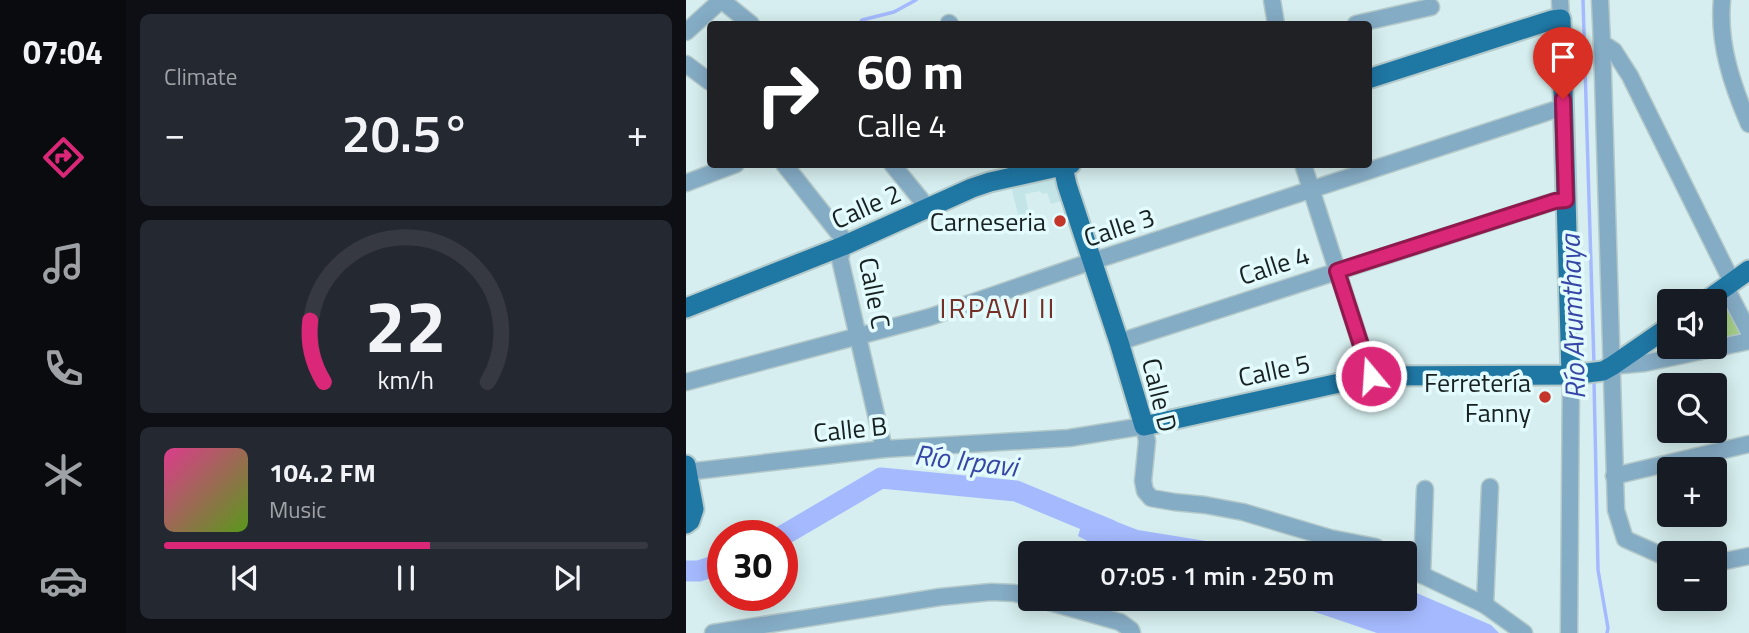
<!DOCTYPE html>
<html lang="en">
<head>
<meta charset="utf-8">
<style>
  body { margin:0; font-family:"Titillium Web",sans-serif; background:#242831; color:#f1f3f6; height:100vh; display:flex; flex-direction:column; font-size:26px; white-space:nowrap }
  * { box-sizing:border-box; margin:0 }
  p { font-size:23px; color:#9ea1a6 }
  .icon { flex:none; width:38px; height:38px; fill:none; stroke:currentColor; stroke-width:2; stroke-linecap:round; stroke-linejoin:round }
  .map { position:relative; flex:1; overflow:hidden }
  .panel { display:flex; flex-direction:column; gap:14px; padding:14px; background:#0d0f14; width:560px }
  .panel>* { flex:none }
  .guide { position:absolute; left:21px; top:21px; width:665px; height:147px; border-radius:7px; box-shadow:0 4px 18px #0003; background:#202124; color:#fff; overflow:hidden }
  .buttons { position:absolute; left:971px; top:289px; display:grid; gap:14px }
  .buttons a { display:grid; place-items:center; width:70px; height:70px; border-radius:7px; background:#171b24; box-shadow:0 4px 18px #0003; font-size:35px }
  .speed { position:absolute; left:21px; top:520px; display:flex; gap:14px; font-size:35px; font-weight:700; text-align:center }
  .speed>* { display:grid; place-content:center; width:91px; height:91px; border-radius:50%; background:#171b24; box-shadow:0 4px 18px #0003; line-height:1 }
  .speed .limit { border:10px solid #d22; background:#fff; color:#111 }
  .pin { position:absolute; display:grid; place-items:center; width:60px; height:60px; color:#fff; margin:-72px -30px; border-radius:50% 50% 50% 0; rotate:-45deg; box-shadow:0 0 7px #0007 }
  .pin .icon { rotate:45deg }
  .me { position:absolute; width:77px; margin:-38px; rotate:342deg; stroke-linejoin:round; filter:drop-shadow(0 0 5px #0008) }
  .turn { display:flex; align-items:center; gap:24px; height:147px; padding:0 35px; font-size:32px }
  .turn .icon { width:91px; height:91px; stroke-width:2.5 }
  .turn b { display:block; font-size:49px; line-height:60px }
  .big { font-size:52px; font-weight:600; line-height:1.1 }
  .panel .tile { flex:1; display:flex; flex-direction:column; justify-content:center; gap:10px; min-width:0; padding:0 24px; border-radius:10px; background:#242831 }
  .panel .dial { align-items:center; gap:0 }
  .dial svg { height:182px; overflow:visible; fill:none; stroke:#363941; stroke-width:7; stroke-linecap:round; text-anchor:middle }
  .dial text { fill:#f1f3f6; stroke:none }
  .song { display:flex; align-items:center; gap:21px }
  .cover { width:84px; height:84px; border-radius:10px; background:linear-gradient(135deg,hsl(330 70% 55%),hsl(90 70% 35%)) }
  .played { height:7px; border-radius:4px; background:linear-gradient(90deg,#db2777 55%,#363941 55%) }
  .keys { display:flex; justify-content:space-around; direction:ltr }
  .heat { display:flex; justify-content:space-between; align-items:center; font-size:38px; direction:ltr }
  .trip { position:absolute; left:332px; top:541px; width:399px; height:70px; border-radius:7px; background:#171b24; box-shadow:0 4px 18px #0003; font-weight:600; line-height:70px; text-align:center }
  main { display:flex; flex:1; min-height:0 }
  .tabs { display:flex; flex-direction:column; width:126px; justify-content:space-around; align-items:center; background:#090b0e; color:#9ea1a6 }
  .tabs .icon { width:49px; height:49px }
  .tabs .active { color:#db2777 }
  .tabs b { font-size:32px; color:#f1f3f6 }
  .map>svg:first-child { display:block }
</style>
</head>
<body>
<main>
<nav class="tabs">
<b>07:04</b>
<svg class="icon active" aria-label="directions" viewBox="0 0 24 24"><path d="M12 3l9 9-9 9-9-9zM9 14v-3h6M13 9l2 2-2 2"/></svg>
<svg class="icon" aria-label="music" viewBox="0 0 24 24"><path d="M9 18V5l10-2v13"/><circle cx="6" cy="18" r="3"/><circle cx="16" cy="16" r="3"/></svg>
<svg class="icon" aria-label="phone" viewBox="0 0 24 24"><path d="M5 4h4l2 5-3 2q2 4 5 5l2-3 5 2v4C11 20 4 13 5 4z"/></svg>
<svg class="icon" aria-label="climate" viewBox="0 0 24 24"><path d="M12 3v18M4 7l16 10M4 17L20 7"/></svg>
<svg class="icon" aria-label="car" viewBox="0 0 24 24"><path d="M5 17H2v-5l4-1 3-4h7l3 4 3 1v5h-3M9 17h6M6 11h13"/><circle cx="7" cy="17" r="2"/><circle cx="17" cy="17" r="2"/></svg>
</nav>
<section class="panel">
<div class="tile"><p>Climate</p>
<div class="heat"><a>−</a><b class="big">20.5°</b><a>+</a></div>
</div>
<div class="tile dial"><svg viewBox="0 0 100 80">
<path d="M14 69A42 42 0 1 1 86 69"/>
<path d="M14 69A42 42 0 0 1 8 42" stroke="#db2777"/>
<text x="50" y="56" font-size="32" font-weight="700">22</text>
<text x="50" y="72" font-size="11">km/h</text>
</svg></div>
<div class="tile">
<div class="song"><i class="cover"></i><div><b>104.2 FM</b><p>Music</p></div></div>
<div class="played"></div>
<div class="keys"><svg class="icon" aria-label="previous" viewBox="0 0 24 24"><path d="M18 5L8 12l10 7zM5 5v14"/></svg><svg class="icon" aria-label="pause" viewBox="0 0 24 24"><path d="M8 5v14M16 5v14"/></svg><svg class="icon" aria-label="next" viewBox="0 0 24 24"><path d="M6 5l10 7-10 7zM19 5v14"/></svg></div>
</div>
</section>
<div class="map">
<svg width="1063" height="633" viewBox="0 0 1063 633">
  <rect width="100%" height="100%" fill="#d6eeef"/>
  <polygon fill="#c3e5e7" points="365,175 370,179 376,201 365,204 361,193 356,194 354,191 339,194 344,219 334,222 325,186"/>
  <polygon fill="#a6d088" points="1036,300 1038,301 1056,332 1055,336 1029,345 1029,304"/>
  <g fill="#a5bafe">
    <polygon points="400,510 452,530 594,553 427,553 422,552 392,536"/>
    <polygon points="719,588 805,625 813,633 691,633 591,599 719,598"/>
  </g>
  <g fill="none" stroke-linecap="round" stroke-linejoin="round">
    <g stroke="#a5bafe" stroke-width="3.5">
      <polyline points="897,0 908,365"/>
      <polyline points="173,24 176,20 208,12 230,0"/>
      <polyline points="908,380 912,570 922,628 921,633"/>
    </g>
    <g stroke="#a5bafe" stroke-width="21">
      <polyline points="96,536 195,478 330,491 424,530"/>
      <polyline points="0,571 13,571 37,563"/>
    </g>
    <defs>
      <g id="minor">
        <polyline points="586,0 590,24"/>
        <polyline points="874,0 875,19"/>
        <polyline points="914,0 916,43 928,51 944,76 1046,282"/>
        <path d="M1036,0c-4,43 10,85 27,124"/>
        <polyline points="263,23 264,24"/>
        <polyline points="670,24 745,7"/>
        <polyline points="0,32 32,3 39,3 65,24"/>
        <polyline points="916,43 930,510 939,539 984,559"/>
        <polyline points="0,64 24,82"/>
        <polyline points="98,164 155,236 157,246 154,259 198,449"/>
        <polyline points="206,164 241,207"/>
        <polyline points="617,164 685,376"/>
        <polyline points="0,183 50,164"/>
        <polyline points="1040,288 1063,332"/>
        <polyline points="433,342 869,201 880,200"/>
        <polyline points="926,366 959,363 1063,341"/>
        <polyline points="0,382 244,317 395,265 868,110 878,110"/>
        <polyline points="0,472 198,449 383,438 458,426 461,441 457,481 459,491 465,498 488,502 519,505 557,512 644,538 690,547"/>
        <polyline points="928,476 1063,444"/>
        <polyline points="1029,563 1063,556"/>
        <polyline points="730,571 736,575 799,605 838,633"/>
        <polyline points="736,575 739,489"/>
        <polyline points="349,598 434,622 445,630 446,633"/>
        <polyline points="799,605 804,487"/>
        <polyline points="27,633 254,597 305,592 328,593 345,597"/>
        <polyline points="883,633 885,375"/>
      </g>
      <g id="major">
        <polyline points="682,79 866,20 875,19 885,375"/>
        <polyline points="377,167 381,185 433,342 458,426 685,376 885,375 917,371 926,366 984,326"/>
        <polyline points="1020,301 1063,270"/>
        <polyline points="0,308 157,246 286,188 304,182 385,164"/>
        <polyline points="0,465 8,509 4,521 0,524"/>
      </g>
    </defs>
    <use href="#minor" stroke="#b4c9ca" stroke-width="19"/>
    <use href="#major" stroke="#b4c9ca" stroke-width="23"/>
    <use href="#minor" stroke="#85acc5" stroke-width="16"/>
    <use href="#major" stroke="#1f77a4" stroke-width="19"/>
  </g>
  <g fill="none" stroke-linecap="round" stroke-linejoin="round">
    <defs>
      <polyline id="route" points="685,376 651,271 869,201 880,200 877,99"/>
    </defs>
    <use href="#route" stroke="#8e194d" stroke-width="18"/>
    <use href="#route" stroke="#db2777" stroke-width="12"/>
  </g>
  <g fill="#c33629" stroke="#e3fbfd" stroke-width="2.5">
    <circle cx="374" cy="221" r="7"/>
    <circle cx="859" cy="397" r="7"/>
  </g>
  <g text-anchor="middle" dominant-baseline="central" stroke-width="7" stroke-linejoin="round" paint-order="stroke">
    <g font-size="26" fill="#182121" stroke="#e3fbfd">
      <text transform="translate(180 206) rotate(-24)">Calle 2</text>
      <text transform="translate(433 227) rotate(-18)">Calle 3</text>
      <text transform="translate(588 265) rotate(-18)">Calle 4</text>
      <text transform="translate(189 293) rotate(79)">Calle C</text>
      <text transform="translate(588 370) rotate(-12)">Calle 5</text>
      <text transform="translate(474 395) rotate(76)">Calle D</text>
      <text transform="translate(164 429) rotate(-6)">Calle B</text>
    </g>
    <g font-size="26" fill="#182121" stroke="#e3fbfd" text-anchor="end">
      <text x="360" y="221">Carneseria</text>
      <text x="845" y="382">Ferretería<tspan x="845" dy="30">Fanny</tspan></text>
    </g>
    <g font-size="28" letter-spacing="2" fill="#752f26" stroke="#e3fbfd">
      <text x="312" y="307">IRPAVI II</text>
    </g>
    <g font-size="28" font-style="italic" fill="#3546a6" stroke="#e3fbfd">
      <text transform="translate(886 317) rotate(-92)">Río Arumthaya</text>
      <text transform="translate(280 460) rotate(7)">Río Irpavi</text>
    </g>
  </g>
</svg>
<div class="buttons">
<a><svg class="icon" aria-label="sound" viewBox="0 0 24 24"><path d="M4 9h4l5-4v14l-5-4H4zM17 9q2 3 0 6"/></svg></a>
<a><svg class="icon" aria-label="search" viewBox="0 0 24 24"><circle cx="10" cy="10" r="6"/><path d="M15 15l6 6"/></svg></a>
<a>+</a>
<a>−</a>
</div>
<div class="speed"><div class="limit">30</div></div>
<div class="pin" style="left:877px;top:99px;background:#d93025"><svg class="icon" aria-label="arrive" viewBox="0 0 24 24"><path d="M6 21V4h12l-3 4 3 4H6"/></svg></div>
<svg class="me" style="left:685px;top:376px" viewBox="-20 -20 40 40"><circle r="17" fill="#db2777" stroke="#fff" stroke-width="3"/><path d="M0-11L8 9 0 5-8 9z" fill="#fff"/></svg>
<div class="trip">07:05 · 1 min · 250 m</div>
<div class="guide">
<div class="turn"><svg class="icon" aria-label="right" viewBox="0 0 24 24"><path d="M7 20v-9h11M14 6l5 5-5 5"/></svg><div><b>60 m</b>Calle 4</div></div>
</div>
</div>
</main>
</body>
</html>
